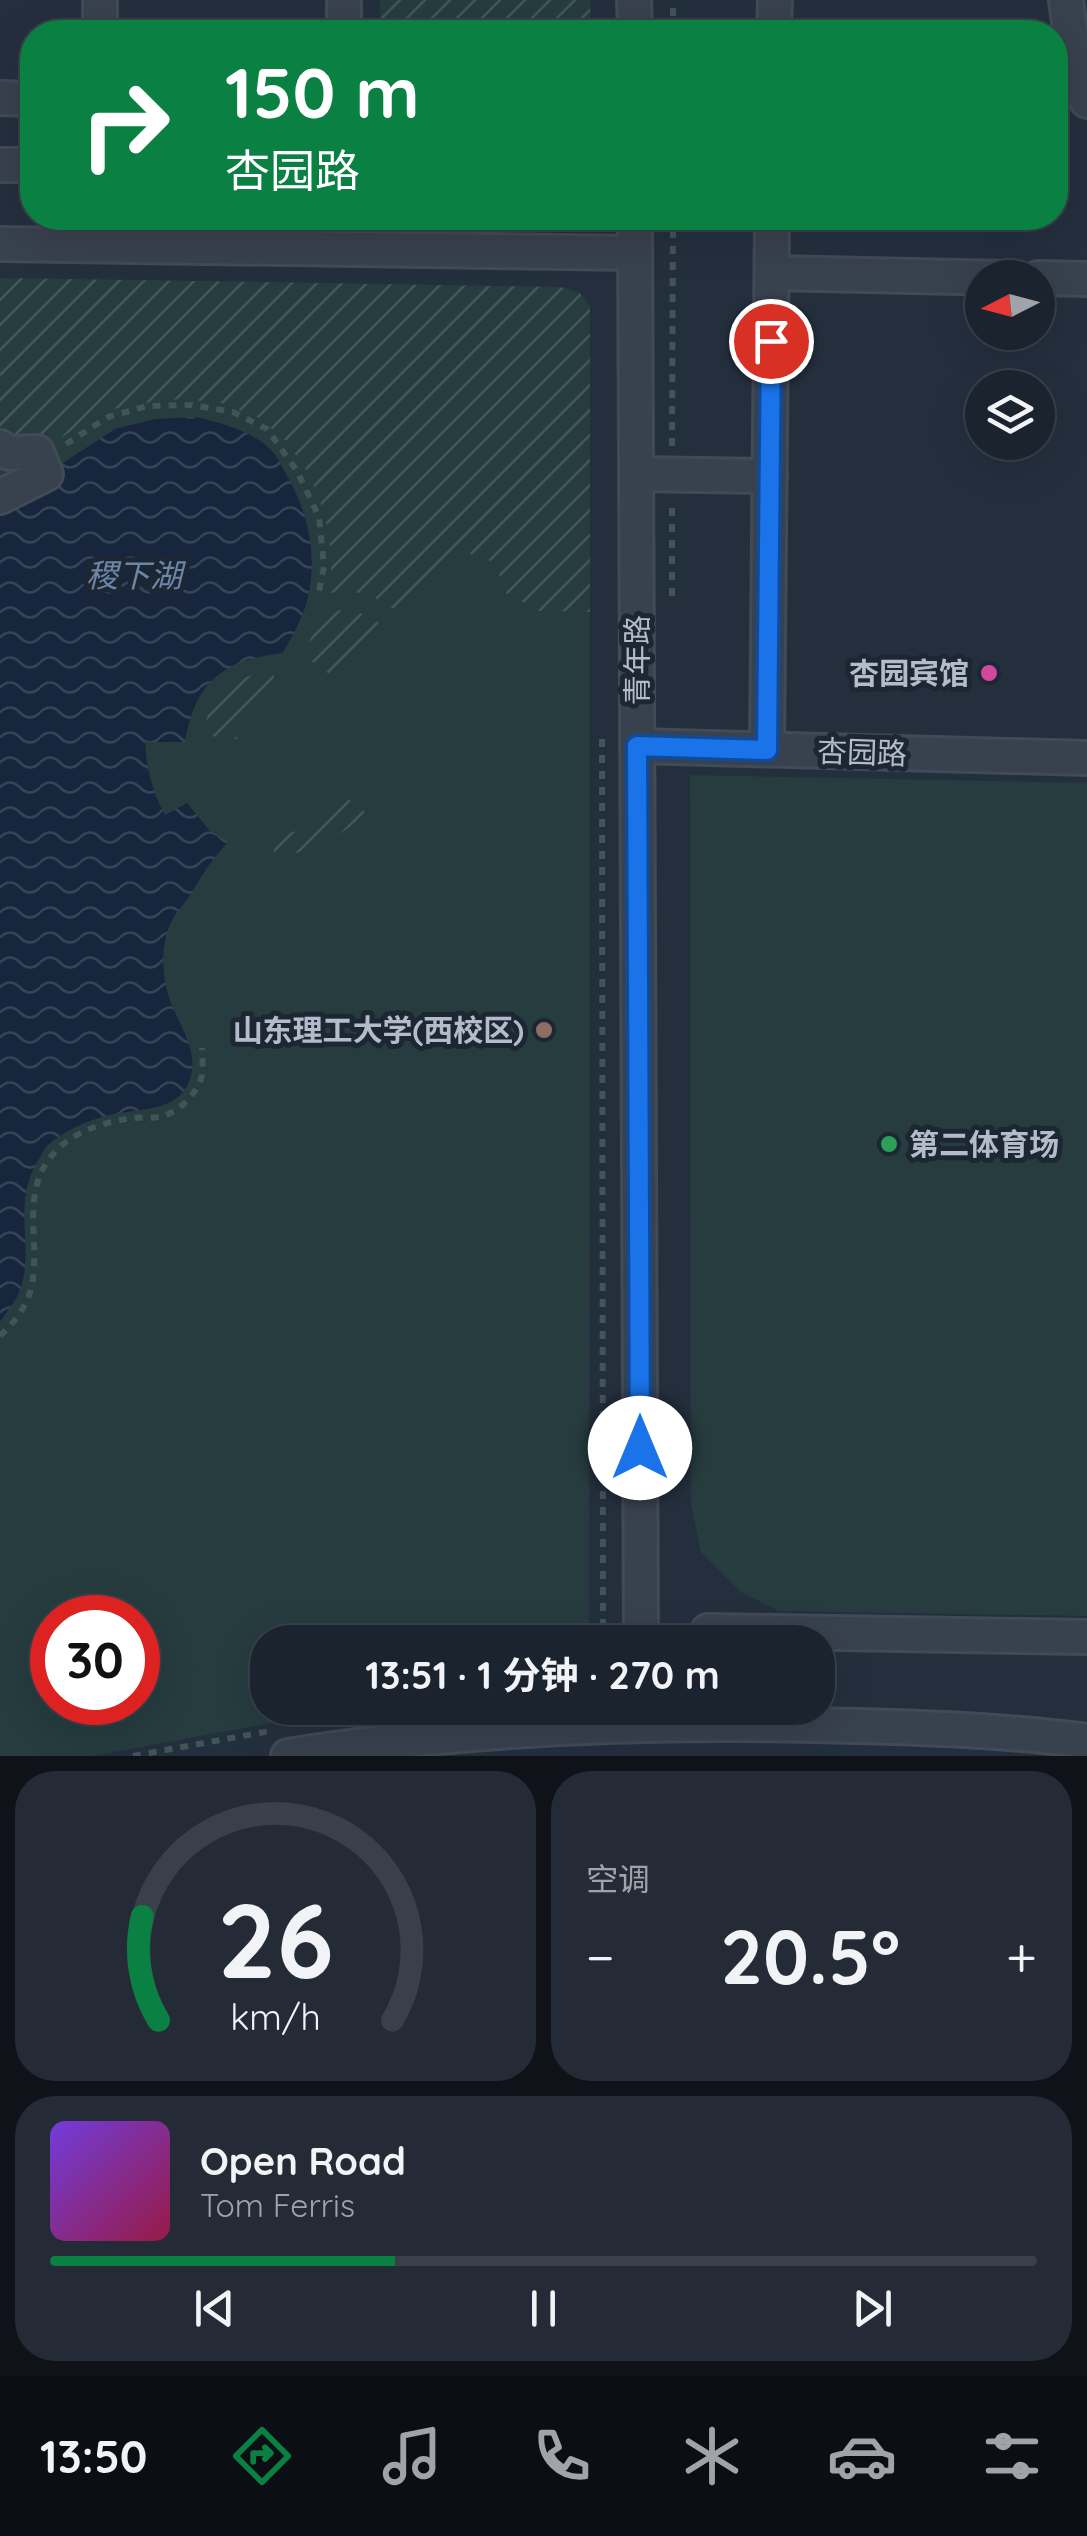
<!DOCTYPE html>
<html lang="zh">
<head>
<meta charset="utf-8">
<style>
  body { margin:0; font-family:Quicksand,"Noto Sans SC",sans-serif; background:#242b36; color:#f1f3f6; height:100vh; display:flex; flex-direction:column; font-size:38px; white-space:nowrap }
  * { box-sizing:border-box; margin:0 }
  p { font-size:32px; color:#a0a4aa }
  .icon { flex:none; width:55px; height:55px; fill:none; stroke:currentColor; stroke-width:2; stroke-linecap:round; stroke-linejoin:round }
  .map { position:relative; height:1756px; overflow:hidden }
  .drawer { display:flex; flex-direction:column; gap:15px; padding:15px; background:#0f1319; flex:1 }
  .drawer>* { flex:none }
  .guide { position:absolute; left:20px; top:20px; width:1048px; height:210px; border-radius:40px; box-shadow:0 10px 40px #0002,0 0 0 2px #39404a; background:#0b8043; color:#fff; overflow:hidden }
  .needle { width:65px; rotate:264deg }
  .buttons { position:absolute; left:965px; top:260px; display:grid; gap:20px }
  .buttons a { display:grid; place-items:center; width:90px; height:90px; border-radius:50%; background:#1b232e; box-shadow:0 10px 40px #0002,0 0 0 2px #39404a; font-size:50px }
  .speed { position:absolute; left:30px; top:1595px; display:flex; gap:20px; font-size:50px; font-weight:700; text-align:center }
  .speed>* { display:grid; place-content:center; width:130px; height:130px; border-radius:50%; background:#1b232e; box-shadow:0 10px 40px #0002,0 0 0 2px #39404a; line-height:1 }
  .speed .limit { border:15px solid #d22; background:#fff; color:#111 }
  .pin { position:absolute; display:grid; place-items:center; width:85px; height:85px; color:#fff; margin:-42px; border:5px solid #fff; border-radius:50%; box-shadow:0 2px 10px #0007 }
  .me { position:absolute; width:110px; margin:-55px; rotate:0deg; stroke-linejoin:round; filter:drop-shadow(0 0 8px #0008) }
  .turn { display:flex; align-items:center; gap:35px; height:210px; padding:0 40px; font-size:45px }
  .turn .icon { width:130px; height:130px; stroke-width:2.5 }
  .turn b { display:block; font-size:70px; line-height:85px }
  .big { font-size:75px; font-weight:700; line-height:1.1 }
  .drawer .card { flex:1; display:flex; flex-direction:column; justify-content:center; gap:15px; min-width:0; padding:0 35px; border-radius:40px; background:#242b36 }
  .drawer .dial { align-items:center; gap:0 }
  .dial svg { height:260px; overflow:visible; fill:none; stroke:#39404a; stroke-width:7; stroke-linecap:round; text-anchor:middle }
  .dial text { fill:#f1f3f6; stroke:none }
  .song { display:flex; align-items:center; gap:30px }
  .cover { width:120px; height:120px; border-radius:15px; background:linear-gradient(135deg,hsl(260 70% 55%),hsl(340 70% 35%)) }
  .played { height:10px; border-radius:5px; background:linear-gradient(90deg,#0b8043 35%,#39404a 35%) }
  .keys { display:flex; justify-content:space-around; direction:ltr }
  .heat { display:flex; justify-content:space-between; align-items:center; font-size:55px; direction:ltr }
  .drawer .tiles { flex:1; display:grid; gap:15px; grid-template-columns:1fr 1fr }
  .card:last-child { grid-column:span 2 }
  .trip { position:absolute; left:250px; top:1625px; width:585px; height:100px; border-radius:40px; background:#1b232e; box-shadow:0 10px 40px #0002,0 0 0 2px #39404a; font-weight:700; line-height:100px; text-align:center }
  .tab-bar { display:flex; height:160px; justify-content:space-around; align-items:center; background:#0b0e12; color:#a0a4aa }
  .tab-bar .icon { width:70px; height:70px }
  .tab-bar .active { color:#0b8043 }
  .tab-bar b { font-size:45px; color:#f1f3f6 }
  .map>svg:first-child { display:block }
</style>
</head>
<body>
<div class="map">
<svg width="1087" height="1756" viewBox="0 0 1087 1756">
  <defs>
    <pattern id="garden-furrows" width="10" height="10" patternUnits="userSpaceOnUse" patternTransform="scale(2.5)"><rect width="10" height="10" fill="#263c3f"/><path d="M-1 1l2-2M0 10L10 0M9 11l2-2" fill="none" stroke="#435659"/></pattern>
    <pattern id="water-waves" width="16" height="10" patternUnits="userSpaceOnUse" patternTransform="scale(2.5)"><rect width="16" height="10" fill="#17263c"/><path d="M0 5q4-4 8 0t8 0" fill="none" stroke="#364457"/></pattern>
  </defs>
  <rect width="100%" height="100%" fill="#242f3e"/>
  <g fill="#263c3f" fill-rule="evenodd">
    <path d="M0,278l560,9 19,5 11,14 -1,1336h-321v66h102l-87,13 -192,35h-91zM52,1618h86v84h-86z"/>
    <polygon points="690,775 1087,783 1087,1616 779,1611 741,1592 701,1552 691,1505"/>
  </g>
  <g fill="url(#garden-furrows)">
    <polygon points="380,0 590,0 591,32 380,32"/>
    <path d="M0,278l560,9 19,5 11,14v306l-51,-1 -33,-18 -7,-18 -11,-16 -22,-6 -23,7 -17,19 -3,18 -25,15c-27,-18 -36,-22 -69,-19l3,-35 -7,-43 -15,-39 -23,-34 -28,-24 -38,-15 -40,-4 -39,4 -37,8 -68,41 -37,-5z"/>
    <polygon points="342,610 364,614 388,628 339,681 303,655 323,613"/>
    <path d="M274,668l-1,33c-24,9 -31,12 -36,38l-36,-4c15,-47 28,-54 73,-67z"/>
    <path d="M347,798l19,15c-27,26 -56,38 -92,46l-1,-23c34,-5 49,-14 74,-38z"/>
  </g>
  <path fill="url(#water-waves)" d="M197,417c26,7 57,14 76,35 5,5 8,14 12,20 24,41 34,86 21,133 -5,16 -15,33 -23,48 -60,7 -88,29 -98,89h-40c2,28 7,49 20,73l22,-12 23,28 18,11c-17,19 -23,28 -35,49 -5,9 -13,16 -18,24 -17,28 -14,67 -1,95 9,21 23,42 17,65 -9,41 -59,32 -89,42 -18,5 -41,16 -54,28 -5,5 -8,13 -12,19 -24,44 -1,84 -16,126 -4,11 -14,23 -20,32v-825l46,-23 69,-45 40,-10z"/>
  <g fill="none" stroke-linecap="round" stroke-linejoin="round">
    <defs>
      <g id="minor">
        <polyline points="634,0 635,32"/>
        <polyline points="1066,0 1075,66 1087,101"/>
        <polyline points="100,32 100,0"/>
        <polyline points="344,32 344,0"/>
        <polyline points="774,32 775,0"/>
        <polyline points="0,98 32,99"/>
        <polyline points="0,165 32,165"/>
        <polyline points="635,218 641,1642"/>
        <polyline points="0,244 635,253"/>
        <polyline points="772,273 1006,278"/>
        <polyline points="1038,278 1087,279"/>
        <polyline points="0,447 9,453 37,452 46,474 0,497"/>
        <polyline points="636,474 770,476"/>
        <polyline points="637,746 1087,758"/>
        <polyline points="767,749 772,218"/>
        <polyline points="708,1631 1087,1637"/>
        <path d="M288,1756c174,-28 349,-35 525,-31 91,2 183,4 274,16"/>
      </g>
    </defs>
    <use href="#minor" stroke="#414a57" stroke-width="38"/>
    <g stroke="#3f5557" stroke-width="6" stroke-dasharray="8 8" stroke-linecap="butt">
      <polyline points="673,32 673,0"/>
      <polyline points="66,444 108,417 147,406 192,405 233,412 267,429 297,471 319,517 324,566 319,591"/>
      <polyline points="672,446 673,218"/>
      <polyline points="672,596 672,504"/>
      <polyline points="602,739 603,1642"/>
      <path d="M0,1336c15,-14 28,-31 32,-51 9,-51 -15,-99 29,-139 20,-17 46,-24 71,-28 10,-1 22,1 31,-2 17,-5 32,-21 38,-37 3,-9 1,-21 1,-31"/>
      <polyline points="133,1756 270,1731"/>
    </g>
    <use href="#minor" stroke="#38414e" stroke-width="32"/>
  </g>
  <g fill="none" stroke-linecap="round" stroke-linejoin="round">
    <defs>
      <polyline id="route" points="640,1448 637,746 767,750 771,341"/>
    </defs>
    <use href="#route" stroke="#114b97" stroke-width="25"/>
    <use href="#route" stroke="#1a73e8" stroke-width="18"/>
  </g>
  <circle fill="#d1479c" stroke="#1d2633" stroke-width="4" cx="989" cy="673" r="10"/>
  <circle fill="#8d6e63" stroke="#1d2633" stroke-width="4" cx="544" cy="1030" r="10"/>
  <circle fill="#2e9e5b" stroke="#1d2633" stroke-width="4" cx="889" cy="1144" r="10"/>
  <g text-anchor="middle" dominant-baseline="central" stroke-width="10" stroke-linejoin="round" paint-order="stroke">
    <g font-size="30" fill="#b4bcc9" stroke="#1d2633">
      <text transform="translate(637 660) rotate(-90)">青年路</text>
      <text transform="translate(862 752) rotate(2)">杏园路</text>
    </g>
    <g font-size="30" font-weight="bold" fill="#b4bcc9" stroke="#1d2633" text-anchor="end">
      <text x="969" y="673">杏园宾馆</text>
      <text x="524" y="1030">山东理工大学(西校区)</text>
      <text x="909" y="1144" text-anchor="start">第二体育场</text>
    </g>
    <g font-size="32" font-style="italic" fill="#6d86a8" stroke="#1d2633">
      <text x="134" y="575">稷下湖</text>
    </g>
  </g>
</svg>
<div class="buttons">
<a><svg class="needle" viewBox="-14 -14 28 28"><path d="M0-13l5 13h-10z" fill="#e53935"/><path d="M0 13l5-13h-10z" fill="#a0a4aa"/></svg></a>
<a><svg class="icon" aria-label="layers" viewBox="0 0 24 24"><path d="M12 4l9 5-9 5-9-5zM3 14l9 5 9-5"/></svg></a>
</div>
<div class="speed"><div class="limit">30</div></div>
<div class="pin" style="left:771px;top:341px;background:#d93025"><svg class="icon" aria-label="arrive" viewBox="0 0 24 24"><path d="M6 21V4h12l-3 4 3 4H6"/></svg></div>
<svg class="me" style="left:640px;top:1448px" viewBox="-20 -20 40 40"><circle r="19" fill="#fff"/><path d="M0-13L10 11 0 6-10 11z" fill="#1a73e8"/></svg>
<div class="trip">13:51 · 1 分钟 · 270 m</div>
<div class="guide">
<div class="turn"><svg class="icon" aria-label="right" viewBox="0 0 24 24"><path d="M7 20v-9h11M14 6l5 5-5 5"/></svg><div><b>150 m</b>杏园路</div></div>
</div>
</div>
<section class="drawer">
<div class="tiles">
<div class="card dial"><svg viewBox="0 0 100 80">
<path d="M14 69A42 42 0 1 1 86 69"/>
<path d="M14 69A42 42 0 0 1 9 37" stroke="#0b8043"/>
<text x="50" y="56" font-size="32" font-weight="700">26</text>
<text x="50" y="72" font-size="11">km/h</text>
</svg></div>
<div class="card"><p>空调</p>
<div class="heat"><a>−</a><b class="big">20.5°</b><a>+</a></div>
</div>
<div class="card">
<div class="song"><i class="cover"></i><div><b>Open Road</b><p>Tom Ferris</p></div></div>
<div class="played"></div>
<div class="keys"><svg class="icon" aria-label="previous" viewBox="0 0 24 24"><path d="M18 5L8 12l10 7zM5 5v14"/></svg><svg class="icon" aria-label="pause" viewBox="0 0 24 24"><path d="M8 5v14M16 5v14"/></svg><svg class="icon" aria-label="next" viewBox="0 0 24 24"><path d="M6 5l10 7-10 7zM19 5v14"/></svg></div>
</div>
</div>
</section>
<nav class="tab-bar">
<b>13:50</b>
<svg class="icon active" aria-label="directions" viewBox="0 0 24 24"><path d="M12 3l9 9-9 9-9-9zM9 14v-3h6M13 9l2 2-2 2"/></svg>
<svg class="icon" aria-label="music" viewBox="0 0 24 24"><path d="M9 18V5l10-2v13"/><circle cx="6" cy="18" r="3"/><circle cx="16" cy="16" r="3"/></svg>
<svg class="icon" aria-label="phone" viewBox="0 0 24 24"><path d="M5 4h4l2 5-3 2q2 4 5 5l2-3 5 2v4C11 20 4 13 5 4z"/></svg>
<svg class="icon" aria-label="climate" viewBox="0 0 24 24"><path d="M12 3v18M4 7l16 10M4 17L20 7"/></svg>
<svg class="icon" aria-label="car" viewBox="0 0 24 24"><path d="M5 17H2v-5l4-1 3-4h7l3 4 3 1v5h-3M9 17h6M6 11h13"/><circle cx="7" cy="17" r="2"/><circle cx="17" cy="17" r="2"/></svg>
<svg class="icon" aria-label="filters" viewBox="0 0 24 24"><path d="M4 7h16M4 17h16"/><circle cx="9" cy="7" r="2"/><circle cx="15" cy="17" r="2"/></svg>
</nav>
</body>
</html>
